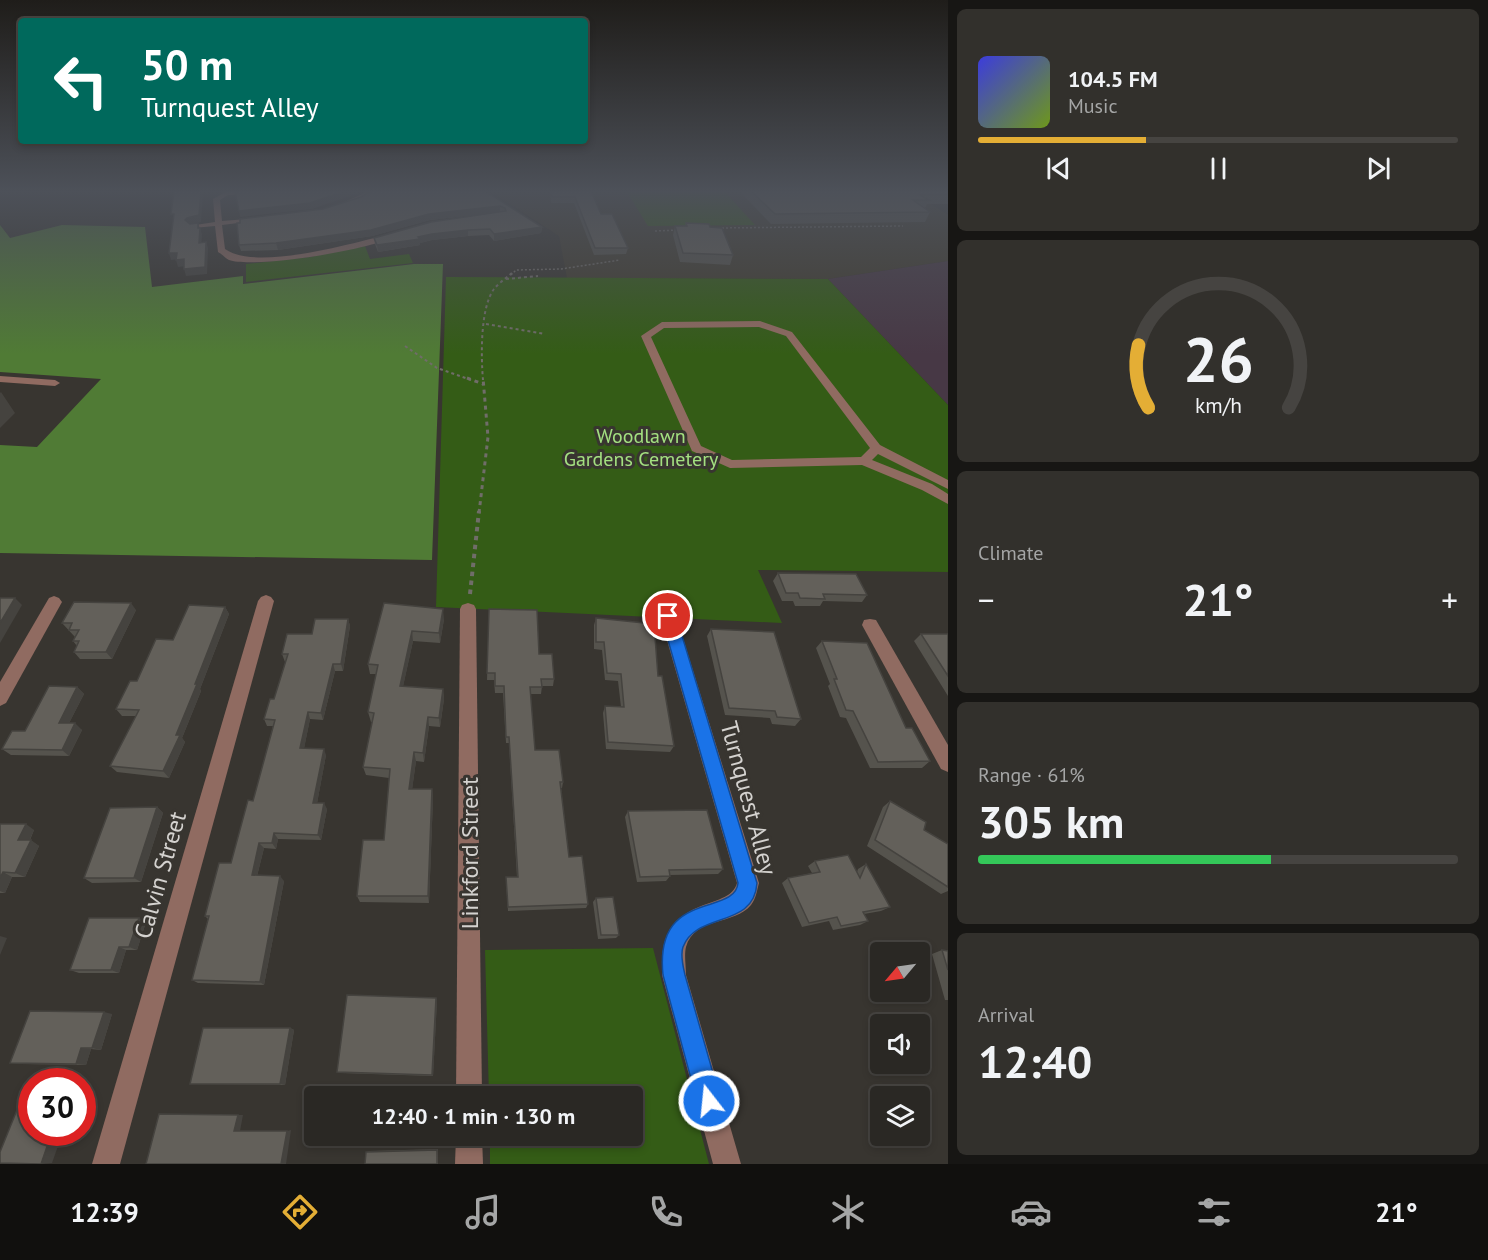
<!DOCTYPE html>
<html lang="en">
<head>
<meta charset="utf-8">
<style>
  body { margin:0; font-family:"PT Sans",sans-serif; background:#32302c; color:#f1f3f6; height:100vh; display:flex; flex-direction:column; font-size:22px; white-space:nowrap }
  * { box-sizing:border-box; margin:0 }
  p { font-size:20px; color:#a5a6a6 }
  .icon { flex:none; width:33px; height:33px; fill:none; stroke:currentColor; stroke-width:2; stroke-linecap:round; stroke-linejoin:round }
  .map { position:relative; flex:1; overflow:hidden }
  .details { display:flex; flex-direction:column; gap:9px; padding:9px; background:#171614; width:540px }
  .details>* { flex:none }
  .guide { position:absolute; left:18px; top:18px; width:570px; height:126px; border-radius:6px; box-shadow:0 3px 9px #0003,0 0 0 2px #464441; background:#00695c; color:#fff; overflow:hidden }
  .needle { width:39px; rotate:241deg }
  .tools { position:absolute; left:870px; top:942px; display:grid; gap:12px }
  .tools a { display:grid; place-items:center; width:60px; height:60px; border-radius:6px; background:#2a2824; box-shadow:0 3px 9px #0003,0 0 0 2px #464441; font-size:30px }
  .speed { position:absolute; left:18px; top:1068px; display:flex; gap:12px; font-size:30px; font-weight:700; text-align:center }
  .speed>* { display:grid; place-content:center; width:78px; height:78px; border-radius:50%; background:#2a2824; box-shadow:0 3px 9px #0003,0 0 0 2px #464441; line-height:1 }
  .speed .limit { border:9px solid #d22; background:#fff; color:#111 }
  .pin { position:absolute; display:grid; place-items:center; width:51px; height:51px; color:#fff; margin:-26px; border:3px solid #fff; border-radius:50%; box-shadow:0 2px 6px #0007 }
  .me { position:absolute; width:66px; margin:-33px; rotate:344deg; stroke-linejoin:round; filter:drop-shadow(0 0 4px #0008) }
  .turn { display:flex; align-items:center; gap:21px; height:126px; padding:0 24px; font-size:27px }
  .turn .icon { width:78px; height:78px; stroke-width:2.5 }
  .turn b { display:block; font-size:42px; line-height:51px }
  .big { font-size:45px; font-weight:600; line-height:1.1 }
  .details .widget { flex:1; display:flex; flex-direction:column; justify-content:center; gap:9px; min-width:0; padding:0 21px; border-radius:9px; background:#32302c }
  .details .dial { align-items:center; gap:0 }
  .dial svg { height:156px; overflow:visible; fill:none; stroke:#464441; stroke-width:7; stroke-linecap:round; text-anchor:middle }
  .dial text { fill:#f1f3f6; stroke:none }
  .song { display:flex; align-items:center; gap:18px }
  .cover { width:72px; height:72px; border-radius:9px; background:linear-gradient(135deg,hsl(240 70% 55%),hsl(80 70% 35%)) }
  .played { height:6px; border-radius:3px; background:linear-gradient(90deg,#e4ae35 35%,#464441 35%) }
  .keys { display:flex; justify-content:space-around; direction:ltr }
  .heat { display:flex; justify-content:space-between; align-items:center; font-size:33px; direction:ltr }
  .charge { height:9px; border-radius:4px; background:linear-gradient(90deg,#34c759 61%,#464441 0) }
  .trip { position:absolute; left:304px; top:1086px; width:339px; height:60px; border-radius:6px; background:#2a2824; box-shadow:0 3px 9px #0003,0 0 0 2px #464441; font-weight:600; line-height:60px; text-align:center }
  .dock { display:flex; height:96px; justify-content:space-around; align-items:center; background:#11100e; color:#a5a6a6 }
  .dock .icon { width:42px; height:42px }
  .dock .active { color:#e4ae35 }
  .dock b { font-size:27px; color:#f1f3f6 }
  main { display:flex; flex:1; min-height:0 }
  .map>svg:first-child { display:block }
</style>
</head>
<body>
<main>
<div class="map">
<svg width="948" height="1164" viewBox="0 0 948 1164">
  <rect width="100%" height="100%" fill="#383530"/>
  <polygon fill="#413c30" points="490,191 911,191 948,215 948,261 828,279 567,278 559,236"/>
  <polygon fill="#473845" points="948,261 948,405 828,279"/>
  <g fill="#345c16">
    <polygon points="724,191 755,225 648,226 627,192"/>
    <polygon points="365,246 370,259 409,254 413,263 246,282 246,264 310,257"/>
    <polygon points="446,277 828,279 948,405 948,572 758,570 782,623 436,607"/>
    <polygon points="653,948 709,1164 490,1164 490,1136 633,1136 633,1096 489,1096 485,950"/>
  </g>
  <polygon fill="#507b35" points="0,225 10,238 62,225 145,227 152,287 243,276 243,284 414,264 443,264 432,560 0,553 0,445 37,447 101,379 0,372"/>
  <g fill="none" stroke-linecap="round" stroke-linejoin="round">
    <g stroke="#706d69" stroke-width="1.5" stroke-dasharray="2 2" stroke-linecap="butt">
      <polyline points="718,228 903,226"/>
      <polyline points="655,231 678,230"/>
      <polyline points="511,275 516,270 561,269 620,260"/>
    </g>
    <g stroke="#706d69" stroke-width="2" stroke-dasharray="3 3" stroke-linecap="butt">
      <polyline points="506,279 538,276"/>
      <polyline points="486,324 545,334"/>
      <polyline points="405,346 437,368 471,380"/>
      <path d="M483,380c-2,-23 -3,-72 11,-91 5,-6 12,-11 18,-16"/>
    </g>
    <g stroke="#706d69" stroke-width="3" stroke-dasharray="4 4" stroke-linecap="butt">
      <polyline points="467,378 483,384"/>
      <polyline points="479,513 488,437 483,378"/>
    </g>
    <polyline stroke="#706d69" stroke-width="4" stroke-dasharray="4.5 4.5" stroke-linecap="butt" points="470,594 479,511"/>
    <g fill="#906b61" fill-rule="evenodd">
      <path d="M256,191l2,3 -30,1 -8,5 2,21 36,-3 4,2 -40,5 3,24c31,23 132,-7 169,-16l4,2c-22,14 -143,34 -169,25 -4,-2 -7,-6 -11,-8l-3,-26 -22,2 -4,-2 26,-4 -2,-23 14,-8z"/>
      <polygon points="369,191 378,191 343,206 338,205"/>
      <path d="M760,321l32,11 88,113 68,35v9l-70,-35 -6,6 60,24 16,10v10l-26,-14 -60,-25 -132,3 -38,-17 -51,-115 21,-14zM759,327l27,9 84,112 -9,9 -129,3 -31,-14 -50,-109 13,-9z"/>
      <polygon points="0,376 55,380 60,383 55,386 0,382"/>
      <polygon points="266,595 271,597 274,601 120,1164 92,1164 258,601 261,597"/>
      <polygon points="54,596 59,598 62,602 6,703 0,706 0,682 49,598"/>
      <polygon points="468,603 474,605 476,609 482,1096 456,1096 460,609 462,605"/>
      <path d="M668,610l6,2 2,4 83,267c-2,7 -3,16 -8,22 -16,20 -57,12 -65,42 -2,8 0,19 0,28l55,189h-28l-51,-189c1,-9 -1,-20 2,-28 14,-53 66,-37 73,-64l-77,-267 2,-4z"/>
      <polygon points="870,619 876,620 948,745 948,772 941,769 862,625 864,620"/>
      <polygon points="456,1136 482,1136 483,1164 455,1164"/>
    </g>
  </g>
  <g fill="#55534d">
    <polygon points="485,191 542,227 541,233 494,241 489,235 468,236 432,240 420,243 420,245 378,252 375,244 374,238 500,212 430,220 372,236 278,250 241,251 239,245 323,209 361,197"/>
    <polygon points="550,191 591,191 601,214 628,248 626,254 594,255 574,203 551,203"/>
    <polygon points="742,191 948,191 948,204 927,204 925,208 930,212 925,222 771,224 741,193"/>
    <polygon points="686,223 710,227 733,255 730,265 680,262 673,235 675,226 685,226"/>
    <polygon points="778,573 867,595 862,602 823,601 820,606 795,606 793,601 782,601 773,581"/>
    <polygon points="384,603 444,619 440,643 413,641 403,686 443,689 444,699 440,727 429,726 424,762 416,761 412,789 432,789 433,798 429,903 360,902 357,896 384,840 389,778 366,775 363,767 372,722 371,722 368,712 376,674 370,674 368,664"/>
    <polygon points="225,607 229,614 200,689 201,691 182,738 185,742 169,778 117,772 110,766 136,716 122,716 116,709 137,681 173,640"/>
    <polygon points="489,609 539,654 554,679 553,686 542,686 541,694 530,694 535,750 563,782 562,788 561,788 569,857 588,904 586,908 508,911 506,882 506,877 517,877 509,743 506,743 503,693 495,693 494,680 487,680"/>
    <polygon points="136,610 112,659 80,659 74,652 77,646 73,641 75,637 62,623"/>
    <polygon points="596,618 658,676 674,746 670,752 606,749 603,713 605,706 621,707 618,681 605,680 602,650 594,649 594,625"/>
    <polygon points="348,619 350,626 343,671 335,671 323,720 310,719 304,748 326,755 317,803 327,809 321,840 278,839 276,849 264,848 257,876 284,881 264,985 198,983 192,980 208,919 205,916 231,863 253,801 273,726 267,726 264,719 274,699 286,662 285,662 282,654 312,634"/>
    <polygon points="711,629 801,719 795,726 772,724 770,718 725,715 707,636"/>
    <polygon points="921,634 948,634 948,696 914,641"/>
    <polygon points="822,641 906,728 930,761 922,768 870,768 846,718 840,717 828,686 830,684 816,648"/>
    <polygon points="77,687 84,694 69,723 82,730 69,756 11,755 2,749 25,731"/>
    <polygon points="890,801 924,830 948,844 948,891 941,894 867,846 883,807"/>
    <polygon points="157,807 163,813 141,882 92,883 84,878"/>
    <polygon points="628,811 723,869 718,874 670,875 670,876 666,881 637,882 625,817"/>
    <polygon points="0,824 34,830 30,840 39,846 25,877 12,877 5,893 0,893"/>
    <polygon points="815,861 857,872 858,869 866,864 890,907 881,911 864,914 868,921 860,925 833,930 829,921 802,927 782,883 788,878 812,873 808,866"/>
    <polygon points="596,898 619,935 616,938 598,939 593,902"/>
    <polygon points="146,922 137,950 126,950 119,973 79,973 70,970"/>
    <polygon points="942,950 948,951 948,1000 945,1000 932,954"/>
    <polygon points="436,998 437,1000 433,1076 340,1073 337,1072"/>
    <polygon points="112,1014 101,1050 91,1049 86,1065 21,1064 10,1063"/>
    <polygon points="290,1028 294,1030 285,1085 190,1084"/>
    <polygon points="438,1149 438,1164 366,1152 369,1151"/>
  </g>
  <g fill="#45433f">
    <polygon points="201,191 203,191 201,222 189,224 185,220"/>
    <polygon points="345,191 364,191 312,209 240,217 239,211"/>
    <polygon points="500,206 500,212 430,220 372,236 278,250 276,243 429,214"/>
    <polygon points="198,223 202,234 201,249 199,243"/>
    <polygon points="542,227 541,233 494,241 494,234"/>
    <polygon points="468,230 468,236 432,240 420,243 420,245 378,252 377,245 432,234"/>
    <polygon points="206,242 208,248 207,274 186,276 184,269"/>
    <polygon points="169,253 177,253 179,259 171,260"/>
    <polygon points="184,259 186,266 178,267 176,260"/>
    <polygon points="1,392 15,413 0,428 0,393"/>
    <polygon points="15,598 22,605 0,643 0,623"/>
    <polygon points="131,603 136,610 112,659 106,652"/>
    <polygon points="225,607 229,614 200,689 201,691 182,738 185,742 169,778 163,771 195,684"/>
    <polygon points="443,609 444,619 440,643 439,633"/>
    <polygon points="348,619 350,626 343,671 341,664"/>
    <polygon points="412,631 413,641 401,696 400,686"/>
    <polygon points="333,664 335,671 323,720 321,713"/>
    <polygon points="77,687 84,694 66,729 59,723"/>
    <polygon points="443,689 444,699 440,727 439,718"/>
    <polygon points="308,712 310,719 303,754 300,748"/>
    <polygon points="428,717 429,726 424,762 423,753"/>
    <polygon points="75,723 82,730 69,756 62,750"/>
    <polygon points="324,749 326,755 316,809 313,803"/>
    <polygon points="414,752 416,761 411,798 409,789"/>
    <polygon points="432,789 433,798 429,903 428,896"/>
    <polygon points="324,803 327,809 321,840 318,835"/>
    <polygon points="157,807 163,813 141,882 134,878"/>
    <polygon points="26,824 34,830 27,846 18,840"/>
    <polygon points="274,833 278,839 276,849 272,843"/>
    <polygon points="31,840 39,846 25,877 15,873"/>
    <polygon points="259,843 264,848 256,880 252,875"/>
    <polygon points="3,872 12,877 5,893 0,891 0,878"/>
    <polygon points="280,876 284,881 264,985 260,982"/>
    <polygon points="139,918 146,922 137,950 129,947"/>
    <polygon points="0,936 7,938 0,955"/>
    <polygon points="119,947 126,950 119,973 111,970"/>
    <polygon points="436,998 437,1000 433,1076 432,1075"/>
    <polygon points="104,1012 112,1014 101,1050 92,1048"/>
    <polygon points="290,1028 294,1030 285,1085 280,1084"/>
    <polygon points="81,1048 91,1049 86,1065 76,1064"/>
    <polygon points="238,1115 243,1115 240,1131 234,1131"/>
    <polygon points="291,1130 286,1164 281,1164 287,1131"/>
    <polygon points="52,1132 63,1132 52,1163 41,1164"/>
  </g>
  <g fill="#63605a" stroke="#45433f" stroke-width="1.5">
    <polygon points="174,191 201,191 199,215 187,218 185,220 190,224 198,223 198,228 200,228 199,243 206,242 205,267 184,269 184,259 176,260 177,253 169,253 174,214 171,214"/>
    <polygon points="235,191 345,191 310,203 239,211"/>
    <polygon points="371,191 485,191 542,227 494,234 490,229 468,230 432,234 418,237 420,239 377,245 374,238 431,222 506,211 505,208 500,206 429,214 371,230 276,243 239,245 237,223 240,223 240,219 323,209 361,197"/>
    <polygon points="551,191 591,191 601,214 612,214 628,248 595,248 575,197 552,197"/>
    <polygon points="751,191 948,191 948,195 920,195 929,200 913,200 930,212 775,214"/>
    <polygon points="686,223 709,224 710,227 722,228 733,255 683,253 675,226 687,226"/>
    <polygon points="778,573 856,574 867,595 823,594 825,599 800,598 798,593 786,593"/>
    <polygon points="0,598 15,598 0,623"/>
    <polygon points="74,602 131,603 106,652 74,652 79,641 73,641 79,630 69,630 72,623 62,623"/>
    <polygon points="384,603 443,609 439,633 412,631 400,686 443,689 439,718 428,717 423,753 414,752 409,789 432,789 428,896 357,896 363,840 384,840 390,769 363,767 374,713 368,712 378,665 368,664"/>
    <polygon points="189,605 225,607 195,684 197,684 176,735 180,735 163,771 110,766 139,710 116,709 130,681 137,681 156,639 173,640"/>
    <polygon points="489,609 537,610 539,654 552,654 554,679 541,679 542,687 530,687 535,750 559,750 563,782 560,782 569,857 582,856 588,904 508,907 506,877 518,877 509,737 506,737 504,686 495,686 495,673 487,673"/>
    <polygon points="596,618 654,624 658,676 662,676 674,746 608,742 605,706 624,707 621,674 607,673 604,642 596,642"/>
    <polygon points="315,619 348,619 341,664 333,664 321,713 308,712 300,748 324,749 313,803 324,803 318,835 274,833 272,843 259,843 252,875 280,876 260,982 192,980 209,916 205,916 219,863 231,863 248,800 253,801 275,720 264,719 270,699 274,699 288,654 282,654 287,634 312,634"/>
    <polygon points="711,629 774,632 801,719 777,717 775,711 729,708"/>
    <polygon points="921,634 948,634 948,676"/>
    <polygon points="822,641 867,643 906,728 912,728 930,761 878,762 853,711 846,710 834,679 837,679"/>
    <polygon points="49,686 77,687 59,723 75,723 62,750 2,749 12,731 25,731"/>
    <polygon points="890,801 926,822 924,830 948,844 948,887 875,840"/>
    <polygon points="157,807 134,878 84,878 110,808"/>
    <polygon points="707,810 723,869 669,870 670,876 640,877 628,811"/>
    <polygon points="0,824 26,824 18,840 31,840 15,873 3,872 0,878"/>
    <polygon points="848,855 860,878 866,864 890,907 863,912 868,921 841,926 837,917 809,923 788,878 820,872 815,861"/>
    <polygon points="613,897 619,935 601,935 596,898"/>
    <polygon points="89,918 139,918 129,947 119,947 111,970 70,970"/>
    <polygon points="942,950 948,951 948,970"/>
    <polygon points="347,995 436,998 432,1075 337,1072"/>
    <polygon points="30,1011 104,1012 92,1048 81,1048 76,1064 10,1063"/>
    <polygon points="203,1028 290,1028 280,1084 190,1084"/>
    <polygon points="19,1105 32,1106 32,1132 52,1132 41,1164 0,1163 0,1152"/>
    <polygon points="159,1114 238,1115 234,1131 287,1131 281,1164 146,1164"/>
    <polygon points="437,1150 437,1164 365,1164 366,1152"/>
  </g>
  <linearGradient id="sky" x2="0" y2="1"><stop stop-color="#1f1d1a"/><stop offset="0.54" stop-color="#4d5159"/><stop offset="1" stop-color="#4d5159" stop-opacity="0"/></linearGradient>
  <rect width="948" height="354" fill="url(#sky)"/>
  <path fill="#1a73e8" stroke="#114b97" stroke-width="1.5" d="M668,611l5,1 3,4 81,267c-3,46 -60,28 -74,64 -3,8 0,19 2,28l36,126 -3,8 -9,4 -8,-4 -4,-8 -34,-126c-9,-87 72,-58 75,-92l-77,-267 2,-4z"/>
  <g text-anchor="middle" dominant-baseline="central" stroke-width="6" stroke-linejoin="round" paint-order="stroke">
    <g font-size="20" fill="#a3e080" stroke="#383530">
      <text x="641" y="436">Woodlawn<tspan x="641" dy="23">Gardens Cemetery</tspan></text>
    </g>
    <g font-size="24" fill="#d4d2cf" stroke="#383530">
      <text transform="translate(749 798) rotate(75)">Turnquest Alley</text>
      <text transform="translate(469 853) rotate(-90)">Linkford Street</text>
      <text transform="translate(160 875) rotate(-74)">Calvin Street</text>
    </g>
  </g>
</svg>
<div class="tools">
<a><svg class="needle" viewBox="-14 -14 28 28"><path d="M0-13l5 13h-10z" fill="#e53935"/><path d="M0 13l5-13h-10z" fill="#a5a6a6"/></svg></a>
<a><svg class="icon" aria-label="sound" viewBox="0 0 24 24"><path d="M4 9h4l5-4v14l-5-4H4zM17 9q2 3 0 6"/></svg></a>
<a><svg class="icon" aria-label="layers" viewBox="0 0 24 24"><path d="M12 4l9 5-9 5-9-5zM3 14l9 5 9-5"/></svg></a>
</div>
<div class="speed"><div class="limit">30</div></div>
<div class="pin" style="left:668px;top:616px;background:#d93025"><svg class="icon" aria-label="arrive" viewBox="0 0 24 24"><path d="M6 21V4h12l-3 4 3 4H6"/></svg></div>
<svg class="me" style="left:709px;top:1101px" viewBox="-20 -20 40 40"><circle r="17" fill="#1a73e8" stroke="#fff" stroke-width="3"/><path d="M0-11L8 9 0 5-8 9z" fill="#fff"/></svg>
<div class="trip">12:40 · 1 min · 130 m</div>
<div class="guide">
<div class="turn"><svg class="icon" aria-label="left" viewBox="0 0 24 24"><path d="M17 20v-9H6M10 6l-5 5 5 5"/></svg><div><b>50 m</b>Turnquest Alley</div></div>
</div>
</div>
<section class="details">
<div class="widget">
<div class="song"><i class="cover"></i><div><b>104.5 FM</b><p>Music</p></div></div>
<div class="played"></div>
<div class="keys"><svg class="icon" aria-label="previous" viewBox="0 0 24 24"><path d="M18 5L8 12l10 7zM5 5v14"/></svg><svg class="icon" aria-label="pause" viewBox="0 0 24 24"><path d="M8 5v14M16 5v14"/></svg><svg class="icon" aria-label="next" viewBox="0 0 24 24"><path d="M6 5l10 7-10 7zM19 5v14"/></svg></div>
</div>
<div class="widget dial"><svg viewBox="0 0 100 80">
<path d="M14 69A42 42 0 1 1 86 69"/>
<path d="M14 69A42 42 0 0 1 9 37" stroke="#e4ae35"/>
<text x="50" y="56" font-size="32" font-weight="700">26</text>
<text x="50" y="72" font-size="11">km/h</text>
</svg></div>
<div class="widget"><p>Climate</p>
<div class="heat"><a>−</a><b class="big">21°</b><a>+</a></div>
</div>
<div class="widget"><p>Range · 61%</p><b class="big">305 km</b><div class="charge"></div></div>
<div class="widget"><p>Arrival</p><b class="big">12:40</b></div>
</section>
</main>
<nav class="dock">
<b>12:39</b>
<svg class="icon active" aria-label="directions" viewBox="0 0 24 24"><path d="M12 3l9 9-9 9-9-9zM9 14v-3h6M13 9l2 2-2 2"/></svg>
<svg class="icon" aria-label="music" viewBox="0 0 24 24"><path d="M9 18V5l10-2v13"/><circle cx="6" cy="18" r="3"/><circle cx="16" cy="16" r="3"/></svg>
<svg class="icon" aria-label="phone" viewBox="0 0 24 24"><path d="M5 4h4l2 5-3 2q2 4 5 5l2-3 5 2v4C11 20 4 13 5 4z"/></svg>
<svg class="icon" aria-label="climate" viewBox="0 0 24 24"><path d="M12 3v18M4 7l16 10M4 17L20 7"/></svg>
<svg class="icon" aria-label="car" viewBox="0 0 24 24"><path d="M5 17H2v-5l4-1 3-4h7l3 4 3 1v5h-3M9 17h6M6 11h13"/><circle cx="7" cy="17" r="2"/><circle cx="17" cy="17" r="2"/></svg>
<svg class="icon" aria-label="filters" viewBox="0 0 24 24"><path d="M4 7h16M4 17h16"/><circle cx="9" cy="7" r="2"/><circle cx="15" cy="17" r="2"/></svg>
<b>21°</b>
</nav>
</body>
</html>
